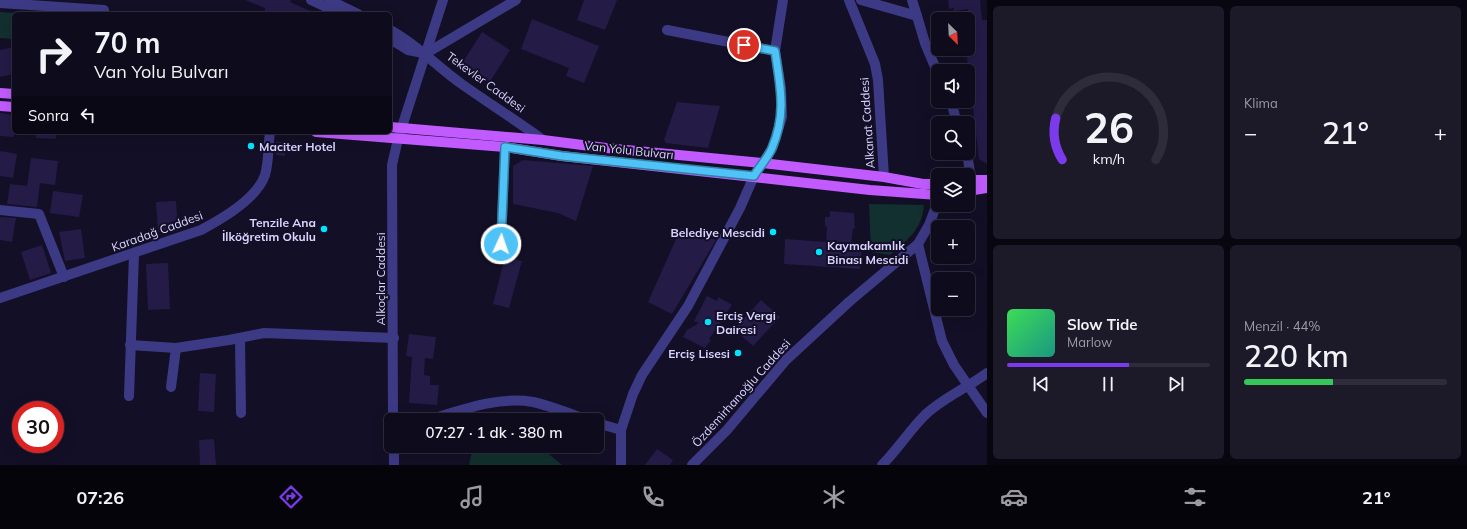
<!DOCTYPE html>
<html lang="tr">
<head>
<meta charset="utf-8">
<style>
  body { margin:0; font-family:Mulish,sans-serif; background:#1c1929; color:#f1f3f6; height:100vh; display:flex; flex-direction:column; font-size:15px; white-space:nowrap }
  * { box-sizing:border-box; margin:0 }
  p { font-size:13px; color:#9b9ba3 }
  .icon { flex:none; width:22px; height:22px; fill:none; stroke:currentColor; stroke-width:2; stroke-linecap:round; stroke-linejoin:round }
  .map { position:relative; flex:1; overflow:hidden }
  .sheet { display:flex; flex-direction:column; gap:6px; padding:6px; background:#08060f; width:480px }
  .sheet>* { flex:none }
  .hud { position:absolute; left:12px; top:12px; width:380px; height:122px; border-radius:6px; box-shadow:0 4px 16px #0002,0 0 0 1px #2e2b3b; background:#0e0b1c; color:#f1f3f6; overflow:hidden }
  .needle { width:26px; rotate:156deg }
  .fabs { position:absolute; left:931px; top:12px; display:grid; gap:8px }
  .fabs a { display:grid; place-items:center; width:44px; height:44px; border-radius:6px; background:#0e0b1c; box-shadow:0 4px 16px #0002,0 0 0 1px #2e2b3b; font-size:20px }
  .speed { position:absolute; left:12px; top:401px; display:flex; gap:8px; font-size:20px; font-weight:700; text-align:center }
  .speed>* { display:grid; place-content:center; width:52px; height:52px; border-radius:50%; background:#0e0b1c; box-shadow:0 4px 16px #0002,0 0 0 1px #2e2b3b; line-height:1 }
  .speed .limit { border:6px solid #d22; background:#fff; color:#111 }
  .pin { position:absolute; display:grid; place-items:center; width:34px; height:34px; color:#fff; margin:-17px; border:2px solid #fff; border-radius:50%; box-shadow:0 1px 4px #0007 }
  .me { position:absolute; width:44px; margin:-22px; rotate:3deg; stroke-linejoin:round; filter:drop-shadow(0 0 3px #0008) }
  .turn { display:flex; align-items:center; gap:14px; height:84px; padding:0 16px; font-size:18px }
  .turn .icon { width:52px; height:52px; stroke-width:2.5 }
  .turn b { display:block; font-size:28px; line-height:34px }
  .then { display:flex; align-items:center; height:38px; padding:0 16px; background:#0003; gap:8px; font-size:15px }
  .big { font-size:30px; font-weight:600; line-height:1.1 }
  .sheet .widget { flex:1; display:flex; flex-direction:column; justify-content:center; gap:6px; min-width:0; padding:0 14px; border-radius:6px; background:#1c1929 }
  .sheet .dial { align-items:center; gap:0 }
  .dial svg { height:104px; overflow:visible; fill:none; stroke:#2e2b3b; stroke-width:7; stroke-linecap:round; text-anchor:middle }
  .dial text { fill:#f1f3f6; stroke:none }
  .song { display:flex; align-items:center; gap:12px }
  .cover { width:48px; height:48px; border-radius:6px; background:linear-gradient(135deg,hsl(130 70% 55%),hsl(170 70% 35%)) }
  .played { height:4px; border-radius:2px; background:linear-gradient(90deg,#7c3aed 60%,#2e2b3b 60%) }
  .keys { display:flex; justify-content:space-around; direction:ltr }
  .heat { display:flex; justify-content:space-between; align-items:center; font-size:22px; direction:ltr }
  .charge { height:6px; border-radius:3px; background:linear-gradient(90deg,#34c759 44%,#2e2b3b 0) }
  .sheet .tiles { flex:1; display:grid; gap:6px; grid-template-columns:repeat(2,1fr) }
  .trip { position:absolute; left:384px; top:413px; width:220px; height:40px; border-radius:6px; background:#0e0b1c; box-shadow:0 4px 16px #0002,0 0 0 1px #2e2b3b; font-weight:600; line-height:40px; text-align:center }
  .dock { display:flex; height:64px; justify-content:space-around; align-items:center; background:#06040b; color:#9b9ba3 }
  .dock .icon { width:28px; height:28px }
  .dock .current { color:#7c3aed }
  .dock b { font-size:18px; color:#f1f3f6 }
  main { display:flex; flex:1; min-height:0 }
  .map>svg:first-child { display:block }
</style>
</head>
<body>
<main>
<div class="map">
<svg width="987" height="465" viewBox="0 0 987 465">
  <rect width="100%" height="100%" fill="#130f26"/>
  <g fill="#12302f">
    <polygon points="0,12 29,14 14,14 14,39 0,38"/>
    <path d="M869,204l55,1c-2,25 -16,34 -34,50l-19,-3z"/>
    <polygon points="473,446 539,446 562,465 469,465"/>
  </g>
  <g fill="#241b47">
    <polygon points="245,0 291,0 290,2 317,14 264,14 265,8"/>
    <polygon points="584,0 617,0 605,30 577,20"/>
    <polygon points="948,0 980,0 982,20 987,20 987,164 979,159 966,49 968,49 968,9 954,11 954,8 949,9"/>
    <polygon points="532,19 599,46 584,83 566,76 569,68 521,49"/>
    <polygon points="482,32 510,50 489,83 461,65"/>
    <polygon points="14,47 14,74 0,77 0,50"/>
    <polygon points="677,102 720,106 708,148 666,143 664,140"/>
    <polygon points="0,113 14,115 14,137 0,136"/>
    <polygon points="36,132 56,132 56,139 36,138"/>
    <polygon points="276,141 285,143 285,156 276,155"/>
    <polygon points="0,151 17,154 13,178 0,176"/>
    <polygon points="31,158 58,161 55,185 40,183 37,207 7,204 10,184 27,186"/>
    <polygon points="523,160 593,166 576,221 558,213 513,204 513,166"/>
    <polygon points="53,191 83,195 79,217 50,213"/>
    <polygon points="176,201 178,231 158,232 156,202"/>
    <polygon points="830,211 854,213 855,229 853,228 851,244 862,245 860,269 784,264 785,239 826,242 827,227 825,226 825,217 830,217"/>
    <polygon points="0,217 16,218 12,242 0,240"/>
    <polygon points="681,228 716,240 672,314 648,302"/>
    <polygon points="81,229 85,258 65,261 59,232"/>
    <polygon points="42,245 51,273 30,280 21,252"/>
    <polygon points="505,257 522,261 509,308 493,304"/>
    <polygon points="168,263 170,309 148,310 146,264"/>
    <polygon points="707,296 717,301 718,297 732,305 709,339 711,340 705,348 683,337 687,330 699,323 694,321"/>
    <polygon points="761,300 780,317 753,346 734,329"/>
    <polygon points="409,334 436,337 433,359 425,358 424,375 430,376 430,385 439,385 437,405 409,403 412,357 406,356"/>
    <polygon points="200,373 216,374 214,412 198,411"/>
    <polygon points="214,439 216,465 200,465 199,440"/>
    <polygon points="657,449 673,460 670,465 645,465"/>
  </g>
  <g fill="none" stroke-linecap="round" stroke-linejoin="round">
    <g stroke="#3d3a85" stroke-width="10">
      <polyline points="311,0 341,14"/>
      <polyline points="329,0 358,14"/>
      <polyline points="849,0 875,64 878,80 884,177"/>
      <polyline points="861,0 917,16 912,0"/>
      <polyline points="0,3 104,10"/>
      <polyline points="917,16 925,43 938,74"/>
      <path d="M390,30c28,15 47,37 73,55 27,19 54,36 80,55"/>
      <polyline points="667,30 775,51"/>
      <polyline points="390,39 408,50 423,53"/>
      <polyline points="425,54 516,0"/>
      <polyline points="951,101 957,123"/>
      <polyline points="967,153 971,179"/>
      <polyline points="0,210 39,214 64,277"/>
      <polyline points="501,244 505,147"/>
      <polyline points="918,244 942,341 954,365 987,413"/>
      <path d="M0,298l201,-68c21,-11 56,-31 64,-55 4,-13 3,-30 5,-43"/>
      <polyline points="240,338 241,413"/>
      <polyline points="130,345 176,348 229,340 264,333 394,338"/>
      <polyline points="171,387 176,348"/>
      <polyline points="129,396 134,254"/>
      <polyline points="393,420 392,165 398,139 443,0"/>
      <path d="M428,420c34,-10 69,-24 105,-18 18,4 37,12 55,18"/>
      <polyline points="597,423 621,430"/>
      <polyline points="394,446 394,465"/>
      <polyline points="621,465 621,430 633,394 642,375 688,306 740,208 754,176 772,149 782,117 781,88 775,51 783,0"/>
      <polyline points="692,465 727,430 786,360 850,301 918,244 929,225 938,201"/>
      <path d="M882,465c15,-15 27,-34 43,-50 18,-17 42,-27 62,-42"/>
    </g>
    <g stroke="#c25bff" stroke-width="10">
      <polyline points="0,93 14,94"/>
      <polyline points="0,106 14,107"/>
      <polyline points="390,127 543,140 606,148 762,163 884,177 923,184 938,184"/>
      <polyline points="316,132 505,147 562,156 870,190 938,195"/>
      <polyline points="968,180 987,180"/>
      <polyline points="968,191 987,188"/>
    </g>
  </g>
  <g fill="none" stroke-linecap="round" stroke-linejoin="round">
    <defs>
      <path id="route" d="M501,244l4,-97 57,9 192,20c5,-9 14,-18 18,-28 15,-35 8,-62 3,-97l-31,-6"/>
    </defs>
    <use href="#route" stroke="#337fa1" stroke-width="10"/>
    <use href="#route" stroke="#4fc3f7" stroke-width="7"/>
  </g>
  <g fill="#00e5ff" stroke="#130f26" stroke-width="1.5">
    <circle cx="251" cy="146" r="4"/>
    <circle cx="324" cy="229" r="4"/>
    <circle cx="773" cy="232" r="4"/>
    <circle cx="819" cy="252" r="4"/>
    <circle cx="708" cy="322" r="4"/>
    <circle cx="738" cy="353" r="4"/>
  </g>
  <g text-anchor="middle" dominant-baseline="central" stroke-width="4" stroke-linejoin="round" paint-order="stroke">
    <g font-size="12" fill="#d9d4ff" stroke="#130f26">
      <text transform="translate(486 82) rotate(36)">Tekevler Caddesi</text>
      <text transform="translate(867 123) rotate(-94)">Alkanat Caddesi</text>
      <text transform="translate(629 150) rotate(6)">Van Yolu Bulvarı</text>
      <text transform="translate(157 231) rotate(-20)">Karadağ Caddesi</text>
      <text transform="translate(380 279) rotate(-90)">Alkoçlar Caddesi</text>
      <text transform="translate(741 393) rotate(-48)">Özdemirhanoğlu Caddesi</text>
    </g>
    <g font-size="12" font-weight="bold" fill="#d9d4ff" stroke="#130f26" text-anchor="start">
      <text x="259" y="146">Maciter Hotel</text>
      <text x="316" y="222" text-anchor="end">Tenzile Ana<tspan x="316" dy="14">İlköğretim Okulu</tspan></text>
      <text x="765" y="232" text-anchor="end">Belediye Mescidi</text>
      <text x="827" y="245">Kaymakamlık<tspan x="827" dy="14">Binası Mescidi</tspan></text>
      <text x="716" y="315">Erciş Vergi<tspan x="716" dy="14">Dairesi</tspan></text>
      <text x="730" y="353" text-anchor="end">Erciş Lisesi</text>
    </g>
  </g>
</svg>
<div class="fabs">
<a><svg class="needle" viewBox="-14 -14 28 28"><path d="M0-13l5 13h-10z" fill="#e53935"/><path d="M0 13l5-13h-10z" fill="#9b9ba3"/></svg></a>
<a><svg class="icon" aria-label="sound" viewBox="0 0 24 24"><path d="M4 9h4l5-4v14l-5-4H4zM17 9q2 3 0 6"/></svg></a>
<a><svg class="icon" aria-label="search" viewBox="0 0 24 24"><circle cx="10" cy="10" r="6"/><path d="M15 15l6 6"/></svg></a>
<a><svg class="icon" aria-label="layers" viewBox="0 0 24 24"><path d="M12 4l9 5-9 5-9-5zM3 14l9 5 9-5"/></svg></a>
<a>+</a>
<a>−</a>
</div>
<div class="speed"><div class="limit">30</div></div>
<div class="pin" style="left:744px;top:45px;background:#d93025"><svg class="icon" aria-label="arrive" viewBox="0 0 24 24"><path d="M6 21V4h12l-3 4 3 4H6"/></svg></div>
<svg class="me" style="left:501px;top:244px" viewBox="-20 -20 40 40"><circle r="17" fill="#4fc3f7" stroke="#fff" stroke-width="3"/><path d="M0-11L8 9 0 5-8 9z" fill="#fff"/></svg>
<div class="trip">07:27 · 1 dk · 380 m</div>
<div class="hud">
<div class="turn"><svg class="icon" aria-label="right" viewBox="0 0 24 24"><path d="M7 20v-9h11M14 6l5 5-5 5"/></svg><div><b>70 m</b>Van Yolu Bulvarı</div></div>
<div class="then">Sonra<svg class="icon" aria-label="left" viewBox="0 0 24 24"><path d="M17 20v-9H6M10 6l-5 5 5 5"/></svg></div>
</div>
</div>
<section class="sheet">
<div class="tiles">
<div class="widget dial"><svg viewBox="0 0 100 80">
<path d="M14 69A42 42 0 1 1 86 69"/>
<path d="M14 69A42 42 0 0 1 9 37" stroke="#7c3aed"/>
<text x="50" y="56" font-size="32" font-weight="700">26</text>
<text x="50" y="72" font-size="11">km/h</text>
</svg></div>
<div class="widget"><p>Klima</p>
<div class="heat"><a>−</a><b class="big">21°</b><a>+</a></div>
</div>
<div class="widget">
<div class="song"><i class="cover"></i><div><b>Slow Tide</b><p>Marlow</p></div></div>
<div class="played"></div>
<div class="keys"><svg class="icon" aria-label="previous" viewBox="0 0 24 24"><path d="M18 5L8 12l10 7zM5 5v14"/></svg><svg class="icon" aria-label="pause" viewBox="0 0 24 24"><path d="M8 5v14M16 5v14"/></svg><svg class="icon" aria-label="next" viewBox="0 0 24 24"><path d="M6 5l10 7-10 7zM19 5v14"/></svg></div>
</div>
<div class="widget"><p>Menzil · 44%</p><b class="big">220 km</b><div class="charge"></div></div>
</div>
</section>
</main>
<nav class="dock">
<b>07:26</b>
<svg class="icon current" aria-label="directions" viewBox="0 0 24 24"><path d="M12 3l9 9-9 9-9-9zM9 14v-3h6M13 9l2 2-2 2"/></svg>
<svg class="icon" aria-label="music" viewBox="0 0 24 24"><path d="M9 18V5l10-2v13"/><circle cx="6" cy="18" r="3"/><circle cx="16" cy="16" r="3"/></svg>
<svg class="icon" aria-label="phone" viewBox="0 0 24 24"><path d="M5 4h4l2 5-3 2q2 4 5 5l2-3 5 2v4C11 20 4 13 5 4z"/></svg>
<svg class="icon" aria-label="climate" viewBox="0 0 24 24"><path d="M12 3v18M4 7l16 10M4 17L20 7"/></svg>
<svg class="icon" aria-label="car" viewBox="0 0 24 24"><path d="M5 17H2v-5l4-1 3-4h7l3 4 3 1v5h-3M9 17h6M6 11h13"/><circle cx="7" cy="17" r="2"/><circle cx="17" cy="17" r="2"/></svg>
<svg class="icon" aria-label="filters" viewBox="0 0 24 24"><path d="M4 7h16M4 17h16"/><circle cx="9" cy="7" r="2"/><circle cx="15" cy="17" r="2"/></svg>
<b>21°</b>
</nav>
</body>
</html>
